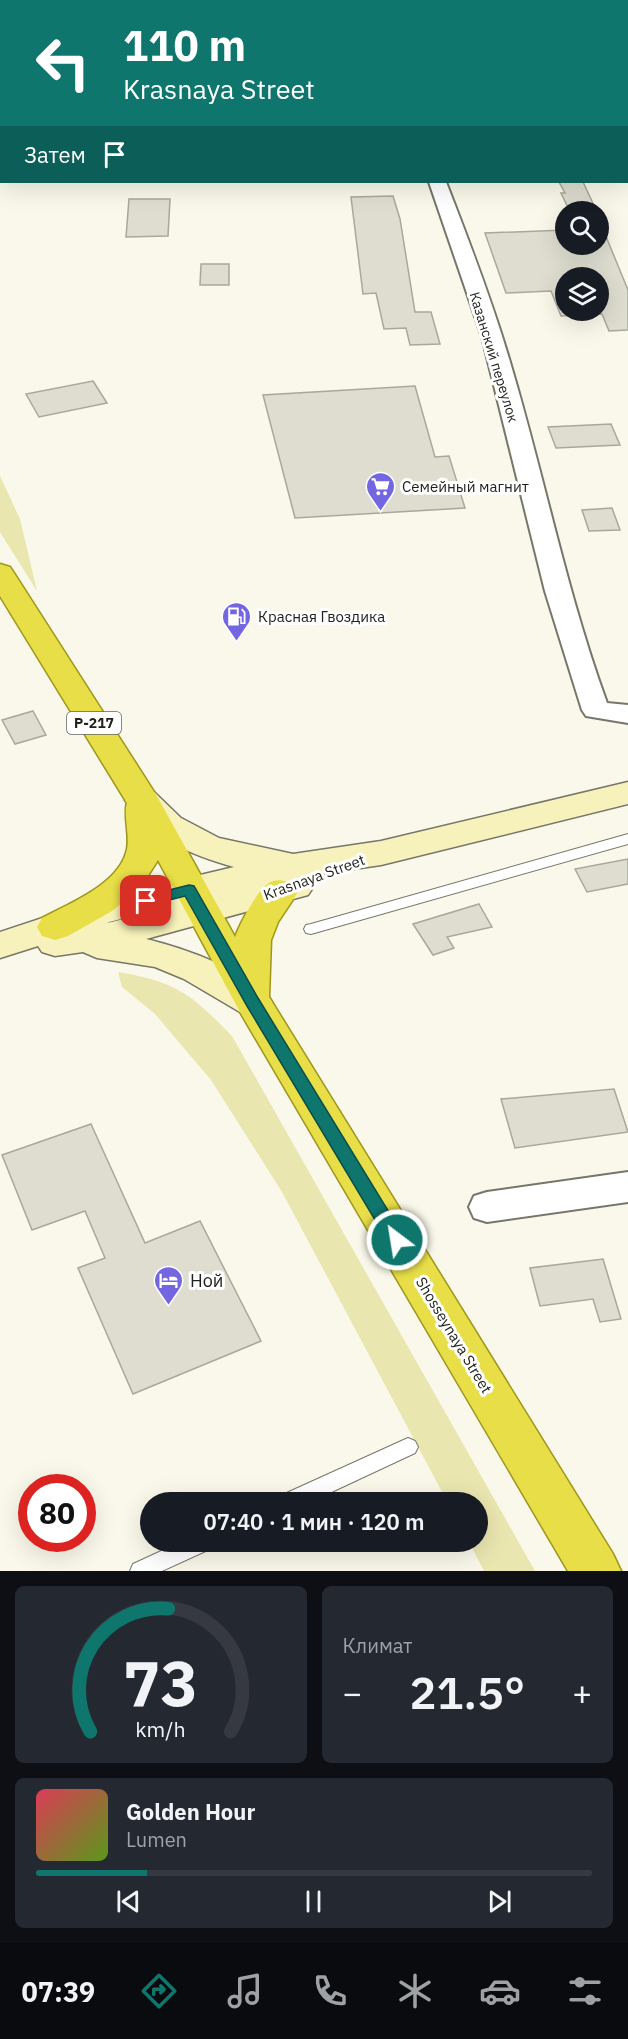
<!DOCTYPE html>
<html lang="ru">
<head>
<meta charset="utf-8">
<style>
  body { margin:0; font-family:"IBM Plex Sans",sans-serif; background:#242831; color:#f1f3f6; height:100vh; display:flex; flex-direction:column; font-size:22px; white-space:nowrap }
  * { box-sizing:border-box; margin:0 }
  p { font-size:20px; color:#9ea1a6 }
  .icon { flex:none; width:33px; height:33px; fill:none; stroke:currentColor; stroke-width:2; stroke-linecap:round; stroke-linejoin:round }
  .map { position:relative; height:1571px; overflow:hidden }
  .drawer { display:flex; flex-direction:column; gap:15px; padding:15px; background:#0d0f14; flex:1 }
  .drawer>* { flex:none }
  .top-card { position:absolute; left:0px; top:0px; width:628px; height:183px; box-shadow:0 6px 24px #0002; background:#0f766e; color:#fff; overflow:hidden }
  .tools { position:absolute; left:555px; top:201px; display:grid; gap:12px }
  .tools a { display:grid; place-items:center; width:54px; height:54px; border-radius:50%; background:#171b24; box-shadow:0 6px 24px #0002; font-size:30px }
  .speed { position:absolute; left:18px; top:1474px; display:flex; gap:12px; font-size:30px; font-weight:700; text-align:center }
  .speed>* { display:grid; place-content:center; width:78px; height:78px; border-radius:50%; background:#171b24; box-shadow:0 6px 24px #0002; line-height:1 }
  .speed .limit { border:9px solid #d22; background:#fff; color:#111 }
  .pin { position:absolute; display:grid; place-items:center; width:51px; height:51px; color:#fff; margin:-26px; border-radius:12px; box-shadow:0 3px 9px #0006 }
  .me { position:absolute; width:66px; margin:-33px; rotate:329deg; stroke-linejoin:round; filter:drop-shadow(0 0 4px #0008) }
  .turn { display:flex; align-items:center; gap:21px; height:126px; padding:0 24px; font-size:27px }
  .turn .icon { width:78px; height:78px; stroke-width:2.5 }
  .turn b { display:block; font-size:42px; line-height:51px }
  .then { display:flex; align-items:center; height:57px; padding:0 24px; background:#0003; gap:12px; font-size:22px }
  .big { font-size:45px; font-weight:600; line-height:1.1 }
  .drawer .tile { flex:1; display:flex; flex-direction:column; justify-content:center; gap:9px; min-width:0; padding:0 21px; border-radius:9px; background:#242831 }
  .drawer .dial { align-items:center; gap:0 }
  .dial svg { height:156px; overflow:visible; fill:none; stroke:#363941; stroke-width:7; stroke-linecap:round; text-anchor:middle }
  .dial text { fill:#f1f3f6; stroke:none }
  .song { display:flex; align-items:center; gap:18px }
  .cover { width:72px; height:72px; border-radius:9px; background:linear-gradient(135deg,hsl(350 70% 55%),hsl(90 70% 35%)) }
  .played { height:6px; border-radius:3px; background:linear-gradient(90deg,#0f766e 20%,#363941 20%) }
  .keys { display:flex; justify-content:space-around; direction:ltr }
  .heat { display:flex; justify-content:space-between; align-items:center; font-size:33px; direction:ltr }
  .drawer .tiles { flex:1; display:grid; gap:15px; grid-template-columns:1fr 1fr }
  .tile:last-child { grid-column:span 2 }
  .trip { position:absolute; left:140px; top:1492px; width:348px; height:60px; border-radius:30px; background:#171b24; box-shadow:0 6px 24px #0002; font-weight:600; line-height:60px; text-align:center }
  .menu { display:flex; height:96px; justify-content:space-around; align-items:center; background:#090b0e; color:#9ea1a6 }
  .menu .icon { width:42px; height:42px }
  .menu .active { color:#0f766e }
  .menu b { font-size:27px; color:#f1f3f6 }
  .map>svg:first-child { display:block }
</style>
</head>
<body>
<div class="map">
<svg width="628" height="1571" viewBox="0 0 628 1571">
  <rect width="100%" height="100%" fill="#f9f8ea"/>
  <g fill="#eae6b0">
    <polygon points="0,476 20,519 37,591 0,532"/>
    <path d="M118,972c59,10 73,22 114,64l303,535h-51l-15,-29h8v-39h-29l-166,-311 -71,-112 -56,-66 -33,-27z"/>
  </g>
  <g fill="#deddd0" stroke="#a8a89b" stroke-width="1.5" fill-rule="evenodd">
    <polygon points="559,182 583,182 597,212 570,212 561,193 565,193"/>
    <polygon points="393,196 400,219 415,312 431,312 440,344 410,345 406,328 384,329 376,293 363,294 351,197"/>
    <polygon points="129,199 170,199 168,236 126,237"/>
    <path d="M598,217l30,73v40l-19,1 -7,-17 -41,2 -10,-25 -45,2 -21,-60 81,-3v14h32zM566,278h32v32h-32z"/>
    <polygon points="201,264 229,264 229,285 200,285"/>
    <polygon points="93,381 107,403 39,417 26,394"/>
    <polygon points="415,386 435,457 449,456 465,508 295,518 263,395"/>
    <polygon points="611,424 620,445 556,448 548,427"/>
    <polygon points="612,508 620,530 589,531 582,510"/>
    <polygon points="33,711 46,735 15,744 2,720"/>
    <polygon points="628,859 628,884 587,892 575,869"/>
    <polygon points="479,904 492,927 447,937 454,948 433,955 413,924"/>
    <polygon points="614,1089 628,1132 515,1148 501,1099"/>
    <polygon points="91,1124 145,1243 200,1221 261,1341 133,1394 78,1268 105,1258 85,1211 32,1230 2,1155"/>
    <polygon points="603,1259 621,1319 600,1322 593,1299 540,1306 530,1268"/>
  </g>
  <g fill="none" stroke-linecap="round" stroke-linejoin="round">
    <defs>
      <g id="service">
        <polygon points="0,28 2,28 0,33"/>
        <rect x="0" y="54" width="2" height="4"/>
        <rect x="0" y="79" width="2" height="4"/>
        <rect x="0" y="125" width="2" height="4"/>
        <polygon points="628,834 628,844 311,934 306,933 304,929 306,925 311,924"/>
        <polygon points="408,1438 415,1441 418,1447 415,1453 308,1503 277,1503 280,1496"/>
        <polygon points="181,1542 213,1542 210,1549 162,1571 130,1571 133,1564"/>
      </g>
      <g id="minor">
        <polygon points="337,0 351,0 352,2 338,2"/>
        <rect x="544" y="0" width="14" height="2"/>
        <rect x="627" y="165" width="1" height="12"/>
        <path d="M429,182h17c23,59 46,119 64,180 34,113 56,229 97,341l21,2v18l-42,-7 -4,-6 -37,-119 -63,-254z"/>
        <polygon points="628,1172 628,1202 487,1222 474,1218 469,1207 474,1196 487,1192"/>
      </g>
      <path id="secondary" d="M628,782v22l-247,61 -76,11 9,10 -6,9 -162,44c34,8 109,33 126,63l-6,10 -13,4 -13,-4 -56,-33 -29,-12 -58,-9 -14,-6 -28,4 -13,-4 -4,-6 -38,12v-26l103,-34 131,-31c-42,-12 -84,-28 -109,-67l5,-8 12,-3 12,3 27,26 38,20 74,16 88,-13zM169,907l-57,15 -5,1 2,-1z"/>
      <path id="trunk" d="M0,564l10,3 4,6 144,225 77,139c5,-13 22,-47 34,-54 8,-5 15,-2 23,0l6,9 -20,30 -7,18 -2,57 344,557 8,17h-53l-328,-559 -82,-152 -18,28 -28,23 -44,25 -13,4 -13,-4 -5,-9 5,-9c28,-15 78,-34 85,-69 3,-14 -4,-35 0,-46l-127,-207z"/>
    </defs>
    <use href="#service" stroke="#77766a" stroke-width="2"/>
    <use href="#minor" stroke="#77766a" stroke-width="4"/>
    <use href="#secondary" stroke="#77766a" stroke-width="3"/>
    <use href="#trunk" stroke="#9f961c" stroke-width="3"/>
    <use href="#service" fill="#fff" fill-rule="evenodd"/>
    <use href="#minor" fill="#fff" fill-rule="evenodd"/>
    <use href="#secondary" fill="#f7f2bb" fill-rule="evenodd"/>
    <use href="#trunk" fill="#e8de48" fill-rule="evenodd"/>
  </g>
  <polygon fill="#0f766e" stroke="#0a4d48" stroke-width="1.5" points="189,885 194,886 258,998 403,1235 405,1240 403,1245 397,1248 390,1245 247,1006 185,896 146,906 139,901 141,897"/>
  <defs>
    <symbol id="supermarket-pin" viewBox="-11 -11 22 30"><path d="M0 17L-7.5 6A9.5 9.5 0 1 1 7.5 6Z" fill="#7466e0" stroke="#fff"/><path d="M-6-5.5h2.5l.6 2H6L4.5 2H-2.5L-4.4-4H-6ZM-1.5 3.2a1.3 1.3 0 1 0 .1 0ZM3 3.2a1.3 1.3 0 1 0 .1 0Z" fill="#fff"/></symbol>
    <symbol id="fuel-pin" viewBox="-11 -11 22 30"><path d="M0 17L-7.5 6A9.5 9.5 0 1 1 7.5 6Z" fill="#7466e0" stroke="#fff"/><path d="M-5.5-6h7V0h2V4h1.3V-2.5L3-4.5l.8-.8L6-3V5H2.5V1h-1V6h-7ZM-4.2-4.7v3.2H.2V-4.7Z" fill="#fff"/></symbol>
    <symbol id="hotel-pin" viewBox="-11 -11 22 30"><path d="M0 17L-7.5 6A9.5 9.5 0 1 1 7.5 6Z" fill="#7466e0" stroke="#fff"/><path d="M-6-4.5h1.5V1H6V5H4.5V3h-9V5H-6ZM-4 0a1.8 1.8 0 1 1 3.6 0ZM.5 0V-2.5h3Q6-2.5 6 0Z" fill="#fff"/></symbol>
  </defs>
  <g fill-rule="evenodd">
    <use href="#supermarket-pin" x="364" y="470" width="33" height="45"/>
    <use href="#fuel-pin" x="220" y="600" width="33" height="45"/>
    <use href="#hotel-pin" x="152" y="1264" width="33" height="45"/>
  </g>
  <g text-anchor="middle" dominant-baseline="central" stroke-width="6" stroke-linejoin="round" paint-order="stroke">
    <g font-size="14" fill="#22221d" stroke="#fff">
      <text transform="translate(494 357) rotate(73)">Казанский переулок</text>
    </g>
    <rect fill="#fff" stroke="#646461" stroke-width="1.5" x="67" y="712" width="54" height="22" rx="4.5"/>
    <g font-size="14" font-weight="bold" fill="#22221d">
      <text x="94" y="723">Р-217</text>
    </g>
    <g font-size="15" fill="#22221d" stroke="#fff" text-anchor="start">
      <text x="402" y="486">Семейный магнит</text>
      <text x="258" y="616">Красная Гвоздика</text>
    </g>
    <g font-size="15" fill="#22221d" stroke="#fff">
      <text transform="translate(314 877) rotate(-20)">Krasnaya Street</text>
      <text transform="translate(454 1335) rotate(59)">Shosseynaya Street</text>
    </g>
    <g font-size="18" fill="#22221d" stroke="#fff" text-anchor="start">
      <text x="190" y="1280">Ной</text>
    </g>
  </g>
</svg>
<div class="tools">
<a><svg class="icon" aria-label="search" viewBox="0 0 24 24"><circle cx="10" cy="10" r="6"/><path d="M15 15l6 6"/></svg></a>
<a><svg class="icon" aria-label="layers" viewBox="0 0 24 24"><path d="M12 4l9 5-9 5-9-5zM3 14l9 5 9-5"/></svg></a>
</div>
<div class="speed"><div class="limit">80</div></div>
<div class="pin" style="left:146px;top:901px;background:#d93025"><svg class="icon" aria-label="arrive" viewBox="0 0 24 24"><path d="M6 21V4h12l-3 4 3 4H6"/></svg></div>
<svg class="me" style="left:397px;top:1240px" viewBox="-20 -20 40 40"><circle r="17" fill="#0f766e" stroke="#fff" stroke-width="3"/><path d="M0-11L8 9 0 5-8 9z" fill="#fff"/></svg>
<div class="trip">07:40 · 1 мин · 120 m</div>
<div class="top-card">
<div class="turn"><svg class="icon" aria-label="left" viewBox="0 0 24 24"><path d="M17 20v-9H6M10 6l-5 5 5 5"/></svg><div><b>110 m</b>Krasnaya Street</div></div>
<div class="then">Затем<svg class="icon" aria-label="arrive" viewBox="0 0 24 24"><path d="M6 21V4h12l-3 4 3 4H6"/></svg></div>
</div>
</div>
<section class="drawer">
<div class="tiles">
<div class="tile dial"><svg viewBox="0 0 100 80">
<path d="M14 69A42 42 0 1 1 86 69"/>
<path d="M14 69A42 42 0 0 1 54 6" stroke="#0f766e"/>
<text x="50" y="56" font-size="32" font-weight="700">73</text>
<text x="50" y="72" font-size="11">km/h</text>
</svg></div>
<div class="tile"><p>Климат</p>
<div class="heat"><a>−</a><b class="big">21.5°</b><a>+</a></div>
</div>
<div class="tile">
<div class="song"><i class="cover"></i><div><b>Golden Hour</b><p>Lumen</p></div></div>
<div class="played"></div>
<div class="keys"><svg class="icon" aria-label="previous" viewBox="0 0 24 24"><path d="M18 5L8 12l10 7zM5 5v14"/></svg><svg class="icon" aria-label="pause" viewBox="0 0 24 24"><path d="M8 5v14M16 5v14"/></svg><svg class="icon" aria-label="next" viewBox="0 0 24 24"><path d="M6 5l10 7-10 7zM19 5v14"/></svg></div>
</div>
</div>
</section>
<nav class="menu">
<b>07:39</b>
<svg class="icon active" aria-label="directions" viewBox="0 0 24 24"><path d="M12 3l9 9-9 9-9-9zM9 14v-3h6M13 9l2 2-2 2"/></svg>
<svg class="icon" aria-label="music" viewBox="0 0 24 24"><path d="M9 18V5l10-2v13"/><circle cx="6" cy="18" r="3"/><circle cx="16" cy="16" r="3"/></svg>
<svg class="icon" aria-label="phone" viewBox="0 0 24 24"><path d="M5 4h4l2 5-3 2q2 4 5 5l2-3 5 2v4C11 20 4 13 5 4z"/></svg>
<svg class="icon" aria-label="climate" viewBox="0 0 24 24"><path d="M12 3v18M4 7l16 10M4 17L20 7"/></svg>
<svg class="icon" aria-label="car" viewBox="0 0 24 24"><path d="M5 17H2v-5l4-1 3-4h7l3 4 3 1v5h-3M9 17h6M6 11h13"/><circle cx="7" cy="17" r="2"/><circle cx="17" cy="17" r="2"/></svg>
<svg class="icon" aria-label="filters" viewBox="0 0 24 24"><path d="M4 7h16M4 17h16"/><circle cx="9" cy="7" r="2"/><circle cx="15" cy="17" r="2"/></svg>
</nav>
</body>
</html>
